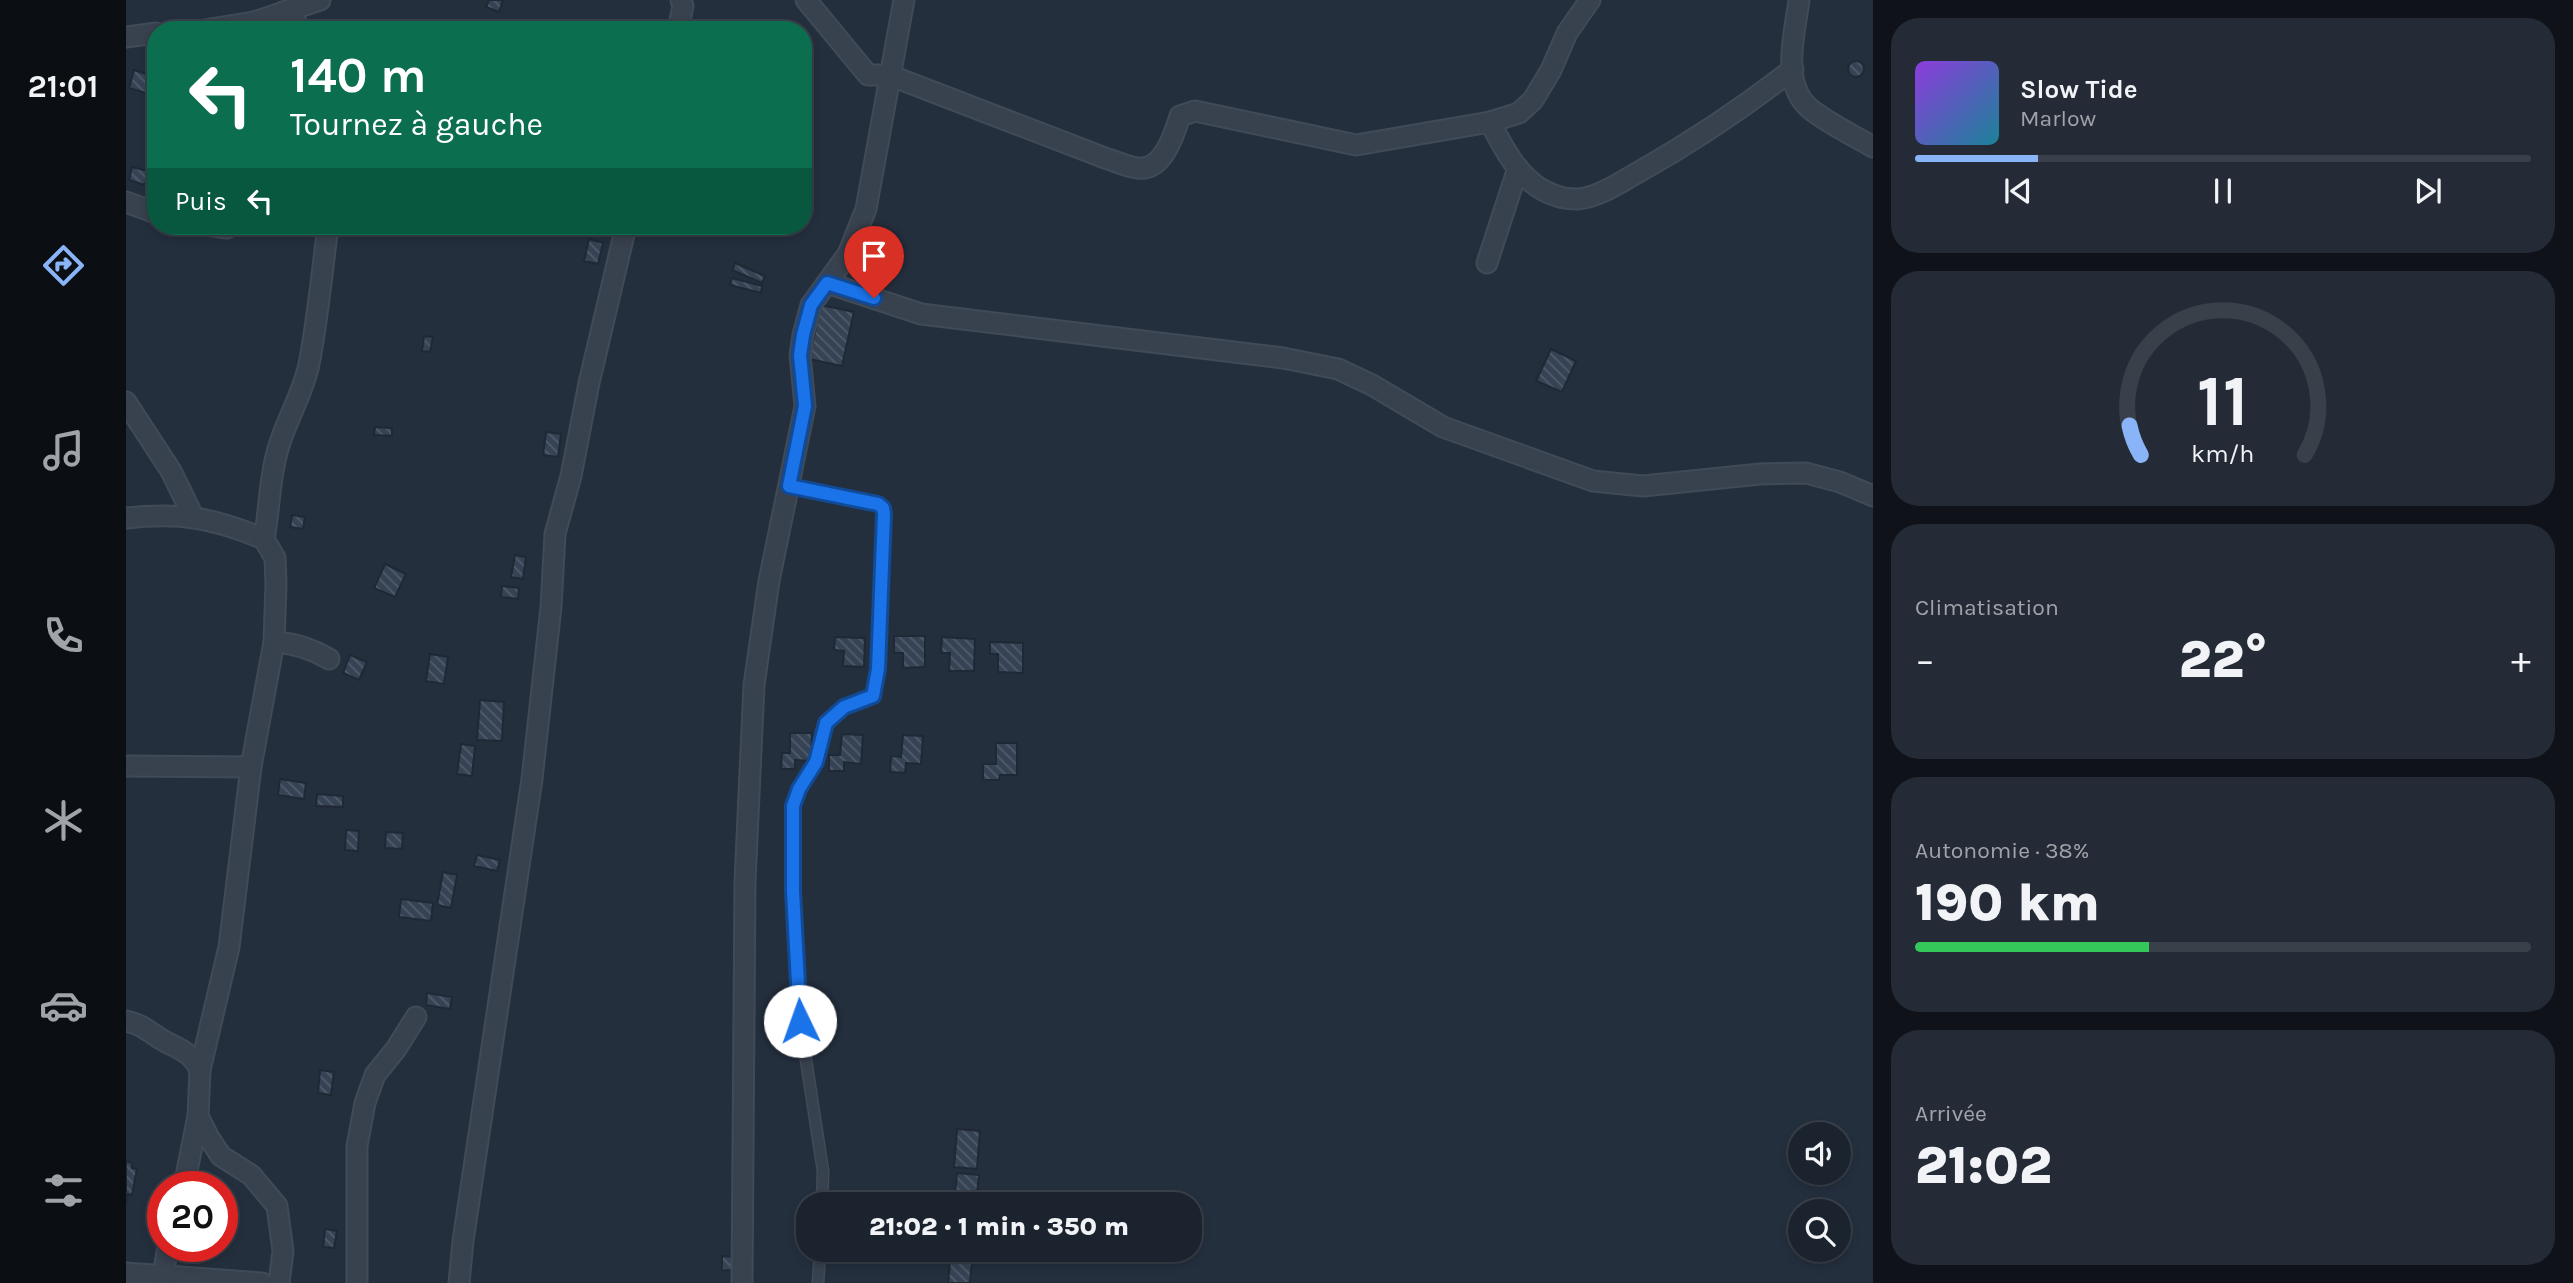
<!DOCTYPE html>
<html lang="fr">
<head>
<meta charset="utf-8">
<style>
  body { margin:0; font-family:Karla,sans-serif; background:#242b36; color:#f1f3f6; height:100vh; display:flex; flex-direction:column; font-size:26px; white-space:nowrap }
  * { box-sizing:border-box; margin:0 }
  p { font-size:23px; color:#a0a4aa }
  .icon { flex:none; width:38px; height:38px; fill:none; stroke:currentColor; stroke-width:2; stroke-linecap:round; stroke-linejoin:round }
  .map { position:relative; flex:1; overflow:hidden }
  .sheet { display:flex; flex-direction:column; gap:18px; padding:18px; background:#0f1319; width:700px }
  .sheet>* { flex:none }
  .top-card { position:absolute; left:21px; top:21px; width:665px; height:214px; border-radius:28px; box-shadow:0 4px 10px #0003,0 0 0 2px #39404a; background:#0b6e4f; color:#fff; overflow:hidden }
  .fabs { position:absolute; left:1662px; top:1122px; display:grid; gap:14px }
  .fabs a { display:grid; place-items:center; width:63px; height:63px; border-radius:50%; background:#1b232e; box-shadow:0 4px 10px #0003,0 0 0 2px #39404a; font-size:35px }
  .speed { position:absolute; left:21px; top:1171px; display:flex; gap:14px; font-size:35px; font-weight:700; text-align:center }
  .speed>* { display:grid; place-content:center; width:91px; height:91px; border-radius:50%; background:#1b232e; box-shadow:0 4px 10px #0003,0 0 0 2px #39404a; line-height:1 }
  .speed .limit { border:10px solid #d22; background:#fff; color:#111 }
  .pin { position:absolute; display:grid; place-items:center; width:60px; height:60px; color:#fff; margin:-72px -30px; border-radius:50% 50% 50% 0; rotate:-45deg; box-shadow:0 0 7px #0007 }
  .pin .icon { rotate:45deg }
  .me { position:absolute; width:77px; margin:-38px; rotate:357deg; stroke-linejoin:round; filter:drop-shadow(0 0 5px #0008) }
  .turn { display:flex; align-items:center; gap:24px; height:147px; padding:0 28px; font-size:32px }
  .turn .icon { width:91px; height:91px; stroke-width:2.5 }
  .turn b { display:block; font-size:49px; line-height:60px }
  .then { display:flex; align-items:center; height:66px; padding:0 28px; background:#0003; gap:14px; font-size:26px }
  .big { font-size:52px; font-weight:800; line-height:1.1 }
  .sheet .widget { flex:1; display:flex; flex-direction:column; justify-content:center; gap:10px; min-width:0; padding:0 24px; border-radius:28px; background:#242b36 }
  .sheet .dial { align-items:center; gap:0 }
  .dial svg { height:182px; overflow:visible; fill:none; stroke:#39404a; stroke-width:7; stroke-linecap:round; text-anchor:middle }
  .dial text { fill:#f1f3f6; stroke:none }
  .song { display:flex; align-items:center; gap:21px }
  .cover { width:84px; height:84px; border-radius:10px; background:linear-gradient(135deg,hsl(270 70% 55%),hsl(190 70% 35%)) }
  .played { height:7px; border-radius:4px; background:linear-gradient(90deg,#8ab4f8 20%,#39404a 20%) }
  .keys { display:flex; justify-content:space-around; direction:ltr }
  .heat { display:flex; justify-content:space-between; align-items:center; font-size:38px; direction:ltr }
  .charge { height:10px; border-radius:5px; background:linear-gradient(90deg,#34c759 38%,#39404a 0) }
  .trip { position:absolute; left:670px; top:1192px; width:406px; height:70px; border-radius:28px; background:#1b232e; box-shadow:0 4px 10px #0003,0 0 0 2px #39404a; font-weight:800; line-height:70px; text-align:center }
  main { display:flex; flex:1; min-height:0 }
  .menu { display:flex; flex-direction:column; width:126px; justify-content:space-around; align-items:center; background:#0b0e12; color:#a0a4aa }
  .menu .icon { width:49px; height:49px }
  .menu .on { color:#8ab4f8 }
  .menu b { font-size:32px; color:#f1f3f6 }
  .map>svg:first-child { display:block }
</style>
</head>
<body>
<main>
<nav class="menu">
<b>21:01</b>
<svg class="icon on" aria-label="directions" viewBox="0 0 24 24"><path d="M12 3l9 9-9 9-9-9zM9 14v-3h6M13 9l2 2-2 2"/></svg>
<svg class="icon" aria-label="music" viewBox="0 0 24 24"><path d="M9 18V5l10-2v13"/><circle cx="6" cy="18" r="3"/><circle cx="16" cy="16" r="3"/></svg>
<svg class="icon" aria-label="phone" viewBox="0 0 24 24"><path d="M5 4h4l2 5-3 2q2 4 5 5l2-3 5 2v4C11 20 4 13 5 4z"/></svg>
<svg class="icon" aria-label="climate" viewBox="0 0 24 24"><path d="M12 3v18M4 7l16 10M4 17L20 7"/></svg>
<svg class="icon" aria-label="car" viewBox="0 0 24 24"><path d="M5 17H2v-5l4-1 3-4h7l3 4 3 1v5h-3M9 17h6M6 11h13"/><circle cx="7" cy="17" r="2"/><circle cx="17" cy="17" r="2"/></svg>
<svg class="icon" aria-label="filters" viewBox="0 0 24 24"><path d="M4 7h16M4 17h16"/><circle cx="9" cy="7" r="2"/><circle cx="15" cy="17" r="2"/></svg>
</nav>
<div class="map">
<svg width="1747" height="1283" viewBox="0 0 1747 1283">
  <defs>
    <pattern id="building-back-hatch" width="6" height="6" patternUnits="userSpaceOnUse" patternTransform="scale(1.75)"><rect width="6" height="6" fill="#364354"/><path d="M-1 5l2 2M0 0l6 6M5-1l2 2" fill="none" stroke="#515c6b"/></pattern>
  </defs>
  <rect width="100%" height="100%" fill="#242f3e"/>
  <g fill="url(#building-back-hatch)" stroke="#1f2835" stroke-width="2">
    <polygon points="363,0 377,0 373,12 360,7"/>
    <circle cx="1730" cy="69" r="8"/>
    <polygon points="8,70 30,77 30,96 3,88"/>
    <polygon points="6,167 22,171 19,185 3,180"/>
    <polygon points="463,239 477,243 472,264 458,261"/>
    <polygon points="609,263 639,276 636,283 606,270"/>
    <polygon points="606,278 636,286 635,293 604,285"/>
    <polygon points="695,305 728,312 716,366 683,359"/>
    <polygon points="298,336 307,337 304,352 296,351"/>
    <polygon points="1425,349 1450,361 1436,392 1410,381"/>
    <polygon points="249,427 266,428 266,436 248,435"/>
    <polygon points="420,432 435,434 432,457 417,455"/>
    <polygon points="166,515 179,517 177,529 164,527"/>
    <polygon points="389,555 400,557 397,579 385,577"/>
    <polygon points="259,564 280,574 269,597 248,588"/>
    <polygon points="376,586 393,588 392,599 375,597"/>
    <polygon points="768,636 799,636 799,667 777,668 777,653 768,653"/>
    <polygon points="709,637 739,638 738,667 717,666 718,651 708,650"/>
    <polygon points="816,637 849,639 848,671 823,671 824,653 815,653"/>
    <polygon points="864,642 897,643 897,673 872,672 872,654 864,654"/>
    <polygon points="304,654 322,657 318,684 300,681"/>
    <polygon points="224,655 241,662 233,680 217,673"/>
    <polygon points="354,700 378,702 376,741 351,740"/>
    <polygon points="664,733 686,733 685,761 669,760 669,769 655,769 656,753 664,753"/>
    <polygon points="716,734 737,735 735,764 718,762 718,771 703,771 703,755 714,755"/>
    <polygon points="777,735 797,736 795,764 780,763 779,773 764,772 765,756 775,757"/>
    <polygon points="870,743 891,743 891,775 874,775 873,780 857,780 857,764 870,764"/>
    <polygon points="335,744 349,746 346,776 331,774"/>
    <polygon points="154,779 180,783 178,799 152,795"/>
    <polygon points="191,794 217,796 217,807 190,806"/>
    <polygon points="220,830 233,831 232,851 219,850"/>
    <polygon points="260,832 277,833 276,849 259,848"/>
    <polygon points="351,855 374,860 371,871 348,866"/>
    <polygon points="317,872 331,875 325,908 311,905"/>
    <polygon points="275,899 307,903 305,921 273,917"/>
    <polygon points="301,993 326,997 324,1009 300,1005"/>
    <polygon points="194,1070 208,1072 205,1095 192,1093"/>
    <polygon points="831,1129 854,1131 851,1169 828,1167"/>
    <polygon points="0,1161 6,1163 6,1168 11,1169 6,1195 1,1194 0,1204"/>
    <polygon points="831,1173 853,1175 850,1204 828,1204"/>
    <polygon points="199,1229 211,1231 208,1248 197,1247"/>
    <polygon points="825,1250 847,1250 844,1283 822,1283"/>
    <polygon points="596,1256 615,1257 614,1271 596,1270"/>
  </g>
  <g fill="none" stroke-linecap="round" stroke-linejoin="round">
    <defs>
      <g id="service">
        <polyline points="663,486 752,504 757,508 758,514 752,669 747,696 718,707 700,723 690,762 673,789 667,806 667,891 674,1021 697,1171 696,1204"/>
        <polyline points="692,1283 694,1250"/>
      </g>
      <g id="minor">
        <path d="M680,0l62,75h21l216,83c10,3 22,9 33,10 25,3 36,-33 42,-52l15,-5 161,34 134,-23 29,-9 14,-13 18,-30 16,-37 23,-33"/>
        <path d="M1673,0c-4,32 -18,80 8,106 13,13 49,31 66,41"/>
        <polyline points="157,12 170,22 173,30"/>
        <polyline points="78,30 128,22 194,0"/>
        <polyline points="552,30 557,6 555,0"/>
        <polyline points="0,37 30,33"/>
        <path d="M1364,122c15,29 32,64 67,74 5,2 15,3 21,3 21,-2 41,-16 59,-26 55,-31 106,-65 156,-104"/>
        <polyline points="0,202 30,213"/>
        <polyline points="87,226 101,228 104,226"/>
        <polyline points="1361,263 1392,168"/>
        <polyline points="701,283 795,314 1157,358 1212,369 1246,385 1317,427 1467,481 1517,486 1634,474 1680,473 1714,482 1747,496"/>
        <polyline points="0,402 45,471 67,516"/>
        <path d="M0,518c54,-6 88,0 138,21"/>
        <path d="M148,642c21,1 38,7 55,17"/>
        <polyline points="0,766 125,767"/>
        <path d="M0,1021c17,3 25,13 40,21 15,8 26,11 34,28"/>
        <polyline points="72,1116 83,1138 95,1156 125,1175 151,1206 157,1251 153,1283"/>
        <path d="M58,1186l14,-70 2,-46 29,-123 22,-180 23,-125 2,-58 -1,-26 -11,-19c6,-30 5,-61 14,-90 8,-29 25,-55 31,-85 9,-46 13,-92 19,-138"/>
        <polyline points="0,1273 136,1283"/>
        <polyline points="37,1276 42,1246"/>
        <polyline points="231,1283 231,1146 239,1103 249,1075 270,1049 290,1017"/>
        <polyline points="333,1283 337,1241 406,779 425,607 429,534 445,476 463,383 500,226"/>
        <polyline points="616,1283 619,882 628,685 643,581 679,406 674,355 677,335 685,305 722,254 740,209 778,0"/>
      </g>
    </defs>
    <use href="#service" stroke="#414a57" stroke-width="13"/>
    <use href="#minor" stroke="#414a57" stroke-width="23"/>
    <use href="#service" stroke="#38414e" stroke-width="10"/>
    <use href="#minor" stroke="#38414e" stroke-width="19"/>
  </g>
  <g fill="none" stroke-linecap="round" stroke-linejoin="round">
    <defs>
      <polyline id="route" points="674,1021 667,891 667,806 673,789 690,762 700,723 718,707 747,696 752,669 758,514 757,508 752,504 663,486 679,406 674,355 677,335 685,305 701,283 748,298"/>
    </defs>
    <use href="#route" stroke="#114b97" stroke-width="18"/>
    <use href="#route" stroke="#1a73e8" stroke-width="12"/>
  </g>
</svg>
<div class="fabs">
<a><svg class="icon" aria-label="sound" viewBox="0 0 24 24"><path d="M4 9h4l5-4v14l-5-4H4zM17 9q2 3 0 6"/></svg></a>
<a><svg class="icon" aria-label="search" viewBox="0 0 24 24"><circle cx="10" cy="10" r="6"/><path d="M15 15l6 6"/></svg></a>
</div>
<div class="speed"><div class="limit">20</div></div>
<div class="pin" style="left:748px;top:298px;background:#d93025"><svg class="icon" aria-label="arrive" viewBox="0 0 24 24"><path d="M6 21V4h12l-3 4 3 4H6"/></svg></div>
<svg class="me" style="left:674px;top:1021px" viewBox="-20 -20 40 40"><circle r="19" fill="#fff"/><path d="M0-13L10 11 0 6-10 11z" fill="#1a73e8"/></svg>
<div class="trip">21:02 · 1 min · 350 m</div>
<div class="top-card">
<div class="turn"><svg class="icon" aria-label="left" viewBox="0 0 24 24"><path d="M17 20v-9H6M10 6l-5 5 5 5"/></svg><div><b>140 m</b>Tournez à gauche</div></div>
<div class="then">Puis<svg class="icon" aria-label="left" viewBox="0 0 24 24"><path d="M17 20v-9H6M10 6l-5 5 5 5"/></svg></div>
</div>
</div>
<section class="sheet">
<div class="widget">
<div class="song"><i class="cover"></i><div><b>Slow Tide</b><p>Marlow</p></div></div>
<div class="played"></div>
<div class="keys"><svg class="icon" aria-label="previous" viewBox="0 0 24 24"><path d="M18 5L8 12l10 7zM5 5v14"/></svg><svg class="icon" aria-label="pause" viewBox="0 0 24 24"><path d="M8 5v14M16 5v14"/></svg><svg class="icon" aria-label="next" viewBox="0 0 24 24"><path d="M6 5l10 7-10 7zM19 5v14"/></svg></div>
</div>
<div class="widget dial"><svg viewBox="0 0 100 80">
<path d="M14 69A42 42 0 1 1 86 69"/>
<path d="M14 69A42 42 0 0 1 9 56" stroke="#8ab4f8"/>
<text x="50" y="56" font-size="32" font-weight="700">11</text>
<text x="50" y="72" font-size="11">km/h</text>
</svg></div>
<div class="widget"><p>Climatisation</p>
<div class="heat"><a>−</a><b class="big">22°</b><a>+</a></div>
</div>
<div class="widget"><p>Autonomie · 38%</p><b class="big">190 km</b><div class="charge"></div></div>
<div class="widget"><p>Arrivée</p><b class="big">21:02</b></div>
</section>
</main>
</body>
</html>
